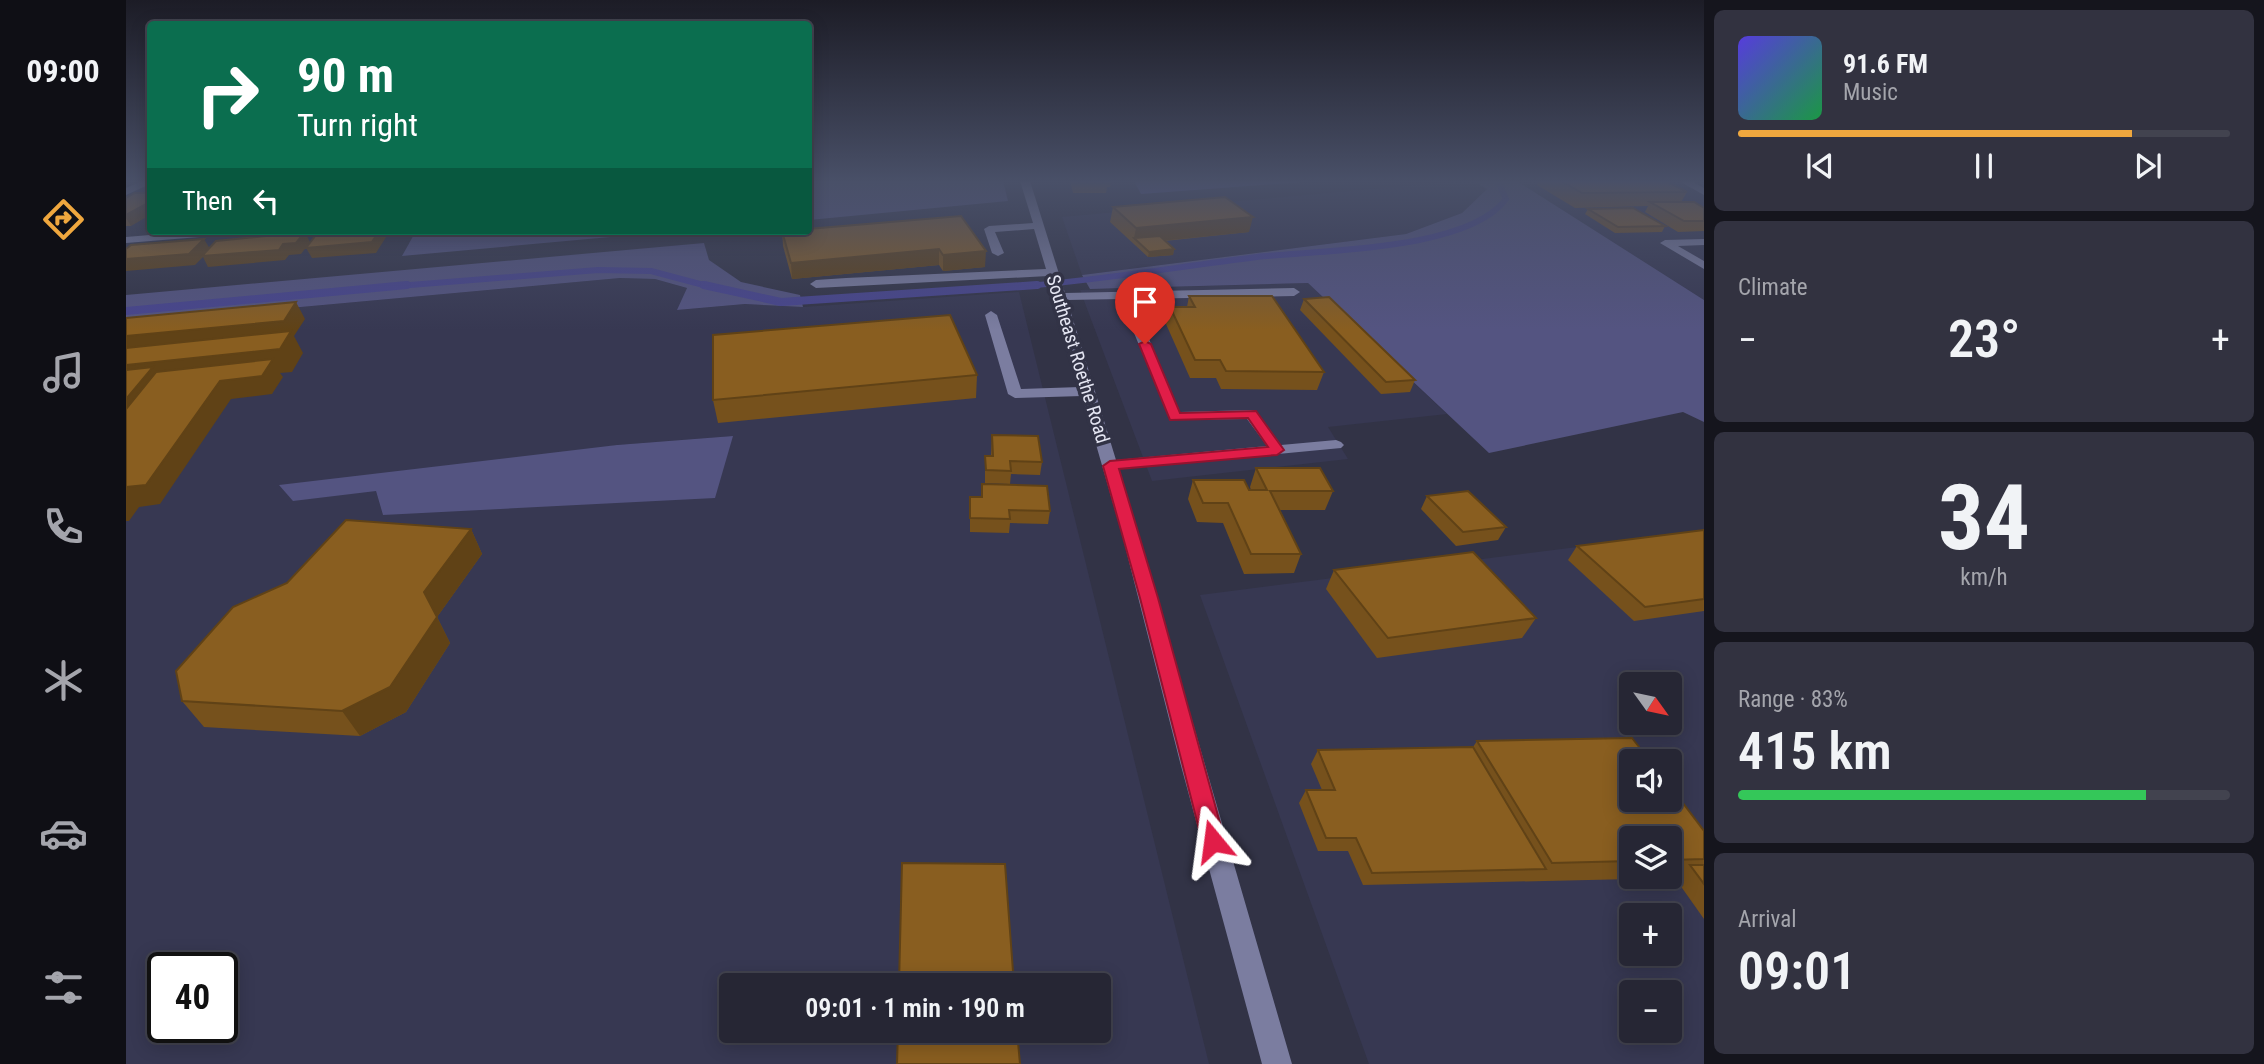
<!DOCTYPE html>
<html lang="en">
<head>
<meta charset="utf-8">
<style>
  body { margin:0; font-family:"Roboto Condensed",sans-serif; background:#323240; color:#f1f3f6; height:100vh; display:flex; flex-direction:column; font-size:26px; white-space:nowrap }
  * { box-sizing:border-box; margin:0 }
  p { font-size:23px; color:#a4a5ac }
  .icon { flex:none; width:38px; height:38px; fill:none; stroke:currentColor; stroke-width:2; stroke-linecap:round; stroke-linejoin:round }
  .map { position:relative; flex:1; overflow:hidden }
  .sheet { display:flex; flex-direction:column; gap:10px; padding:10px; background:#15151d; width:560px }
  .sheet>* { flex:none }
  .hud { position:absolute; left:21px; top:21px; width:665px; height:214px; border-radius:7px; box-shadow:0 4px 18px #0003,0 0 0 2px #42434f; background:#0b6e4f; color:#fff; overflow:hidden }
  .needle { width:46px; rotate:123deg }
  .buttons { position:absolute; left:1493px; top:672px; display:grid; gap:14px }
  .buttons a { display:grid; place-items:center; width:63px; height:63px; border-radius:7px; background:#262634; box-shadow:0 4px 18px #0003,0 0 0 2px #42434f; font-size:35px }
  .speed { position:absolute; left:21px; top:952px; display:flex; gap:14px; font-size:35px; font-weight:700; text-align:center }
  .speed>* { display:grid; place-content:center; width:91px; height:91px; border-radius:50%; background:#262634; box-shadow:0 4px 18px #0003,0 0 0 2px #42434f; line-height:1 }
  .speed .limit { border:4px solid #111; border-radius:10px; background:#fff; color:#111 }
  .pin { position:absolute; display:grid; place-items:center; width:60px; height:60px; color:#fff; margin:-72px -30px; border-radius:50% 50% 50% 0; rotate:-45deg; box-shadow:0 0 7px #0007 }
  .pin .icon { rotate:45deg }
  .me { position:absolute; width:77px; margin:-38px; rotate:344deg; stroke-linejoin:round; filter:drop-shadow(0 0 5px #0008) }
  .turn { display:flex; align-items:center; gap:24px; height:147px; padding:0 35px; font-size:32px }
  .turn .icon { width:91px; height:91px; stroke-width:2.5 }
  .turn b { display:block; font-size:49px; line-height:60px }
  .then { display:flex; align-items:center; height:66px; padding:0 35px; background:#0003; gap:14px; font-size:26px }
  .big { font-size:52px; font-weight:600; line-height:1.1 }
  .sheet .tile { flex:1; display:flex; flex-direction:column; justify-content:center; gap:10px; min-width:0; padding:0 24px; border-radius:10px; background:#323240 }
  .sheet .dial { align-items:center; gap:0 }
  .dial b { font-size:91px; line-height:1 }
  .song { display:flex; align-items:center; gap:21px }
  .cover { width:84px; height:84px; border-radius:10px; background:linear-gradient(135deg,hsl(250 70% 55%),hsl(140 70% 35%)) }
  .played { height:7px; border-radius:4px; background:linear-gradient(90deg,#efa73e 80%,#42434f 80%) }
  .keys { display:flex; justify-content:space-around; direction:ltr }
  .heat { display:flex; justify-content:space-between; align-items:center; font-size:38px; direction:ltr }
  .charge { height:10px; border-radius:5px; background:linear-gradient(90deg,#34c759 83%,#42434f 0) }
  .trip { position:absolute; left:593px; top:973px; width:392px; height:70px; border-radius:7px; background:#262634; box-shadow:0 4px 18px #0003,0 0 0 2px #42434f; font-weight:600; line-height:70px; text-align:center }
  main { display:flex; flex:1; min-height:0 }
  .menu { display:flex; flex-direction:column; width:126px; justify-content:space-around; align-items:center; background:#0f0f15; color:#a4a5ac }
  .menu .icon { width:49px; height:49px }
  .menu .on { color:#efa73e }
  .menu b { font-size:32px; color:#f1f3f6 }
  .map>svg:first-child { display:block }
</style>
</head>
<body>
<main>
<nav class="menu">
<b>09:00</b>
<svg class="icon on" aria-label="directions" viewBox="0 0 24 24"><path d="M12 3l9 9-9 9-9-9zM9 14v-3h6M13 9l2 2-2 2"/></svg>
<svg class="icon" aria-label="music" viewBox="0 0 24 24"><path d="M9 18V5l10-2v13"/><circle cx="6" cy="18" r="3"/><circle cx="16" cy="16" r="3"/></svg>
<svg class="icon" aria-label="phone" viewBox="0 0 24 24"><path d="M5 4h4l2 5-3 2q2 4 5 5l2-3 5 2v4C11 20 4 13 5 4z"/></svg>
<svg class="icon" aria-label="climate" viewBox="0 0 24 24"><path d="M12 3v18M4 7l16 10M4 17L20 7"/></svg>
<svg class="icon" aria-label="car" viewBox="0 0 24 24"><path d="M5 17H2v-5l4-1 3-4h7l3 4 3 1v5h-3M9 17h6M6 11h13"/><circle cx="7" cy="17" r="2"/><circle cx="17" cy="17" r="2"/></svg>
<svg class="icon" aria-label="filters" viewBox="0 0 24 24"><path d="M4 7h16M4 17h16"/><circle cx="9" cy="7" r="2"/><circle cx="15" cy="17" r="2"/></svg>
</nav>
<div class="map">
<svg width="1578" height="1064" viewBox="0 0 1578 1064">
  <rect width="100%" height="100%" fill="#323346"/>
  <g fill="#373852" fill-rule="evenodd">
    <polygon points="1333,181 1348,181 1361,189 1336,213 1280,234 956,275 936,217"/>
    <polygon points="1391,181 1578,181 1578,300"/>
    <path d="M494,278l35,1 32,9 -9,22 67,-6 58,3 216,-15 190,772h-1083v-741zM607,436l-350,79 -7,-24 241,-46zM37,968h59v59h-59zM606,985h367v46h-367z"/>
    <polygon points="1182,283 1321,414 1202,427 1222,459 1026,481 954,290"/>
    <path d="M1578,531v533h-335l-169,-469zM1505,684h39v39h-39zM1505,761h39v39h-39zM1505,838h39v39h-39zM1505,915h39v39h-39zM1505,992h39v39h-39z"/>
  </g>
  <g fill="#545481">
    <polygon points="683,181 877,181 882,201 683,220"/>
    <polygon points="1348,181 1391,181 1578,300 1578,422 1557,412 1363,453 1182,283 964,289 956,275 1280,234 1336,213 1361,189"/>
    <polygon points="290,231 551,231 276,256"/>
    <polygon points="578,243 583,260 615,282 674,295 677,307 619,304 551,310 561,288 529,279 494,278 0,323 0,295"/>
    <polygon points="607,436 589,498 257,515 250,491 167,501 153,485 491,445"/>
  </g>
  <polygon fill="#5957a2" points="1008,181 1191,181 1015,194"/>
  <g fill="none" stroke-linecap="round" stroke-linejoin="round">
    <g stroke="#48458f" stroke-width="6">
      <polyline points="259,287 472,270 525,271 585,287"/>
      <path d="M888,287c82,-6 162,-20 243,-30 62,-7 211,-6 249,-58l-8,-18"/>
    </g>
    <g stroke="#48458f" stroke-width="8">
      <polyline points="578,285 655,302 911,285"/>
      <polyline points="0,311 281,285"/>
    </g>
    <g fill="#7b7da0" fill-rule="evenodd">
      <polygon points="16,181 24,181 24,184 0,195 0,188"/>
      <path d="M894,181h10l35,112 229,-5 6,4 -6,4 -162,3 48,113 71,-2 5,1 25,34 55,-5 5,2 3,3 -3,3 -222,21 173,595h-30l-82,-302 -57,-224 -41,-142 -67,2 -7,-4 -23,-79 6,-4 6,4 24,74 59,-2 -32,-111 -232,12 -6,-4 6,-4 30,-2 200,-9 -12,-40 -39,3 9,21 -6,3 -6,-3 -8,-24 5,-3 44,-3zM994,299l50,121 77,-1 20,27 -151,14 -49,-160z"/>
      <polygon points="1553,181 1565,181 1578,188 1578,195"/>
      <polygon points="71,231 115,231 110,234 0,243 0,237"/>
      <polygon points="1578,239 1578,245 1552,246 1578,261 1578,269 1534,243 1539,240"/>
    </g>
  </g>
  <g fill="#76511c" fill-rule="evenodd">
    <polygon points="944,181 985,181 984,187 981,187 980,193 947,193"/>
    <polygon points="1413,181 1540,181 1561,192 1555,202 1578,208 1578,231 1552,232 1519,212 1522,206 1449,208 1411,185"/>
    <polygon points="0,198 5,226 0,226"/>
    <polygon points="987,207 1123,232 1039,241 1048,249 1047,255 1022,257 984,222"/>
    <polygon points="1462,209 1539,226 1536,232 1489,233 1459,214"/>
    <polygon points="835,216 859,267 817,271 813,265 666,279 657,246 656,231"/>
    <polygon points="1063,296 1198,372 1191,390 1095,389 1090,378 1064,378 1040,324 1044,307 1061,307"/>
    <polygon points="1178,299 1289,380 1284,392 1255,394 1174,310"/>
    <polygon points="851,375 850,398 592,423 587,400"/>
    <polygon points="866,435 916,462 914,475 885,474 884,484 859,483 859,456 865,456"/>
    <polygon points="1130,468 1207,491 1199,510 1154,510 1175,554 1168,573 1118,574 1097,523 1071,522 1062,499 1067,480 1125,490 1124,487"/>
    <polygon points="856,484 924,511 922,524 884,523 883,533 844,532 844,497 855,497"/>
    <polygon points="1301,496 1380,527 1372,540 1330,546 1295,509"/>
    <polygon points="345,529 356,554 311,617 324,643 280,712 234,736 78,727 56,701"/>
    <polygon points="1578,530 1578,611 1508,621 1442,560 1451,546"/>
    <polygon points="1208,570 1410,618 1396,638 1251,658 1200,589"/>
    <path d="M1351,741l227,90v88l-29,-41 -312,7 -15,-34h-30l-19,-48 7,-13h16l-11,-26 7,-14 155,-3zM1505,838h39v39h-39z"/>
  </g>
  <g fill="#604216">
    <polygon points="24,202 24,215 5,226 0,218 0,215"/>
    <polygon points="1127,217 1123,232 1014,243 1008,238 1010,228"/>
    <polygon points="220,231 226,231 228,237 253,231 261,231 262,234 250,253 186,258 180,248 218,234"/>
    <polygon points="179,232 184,242 175,254 163,255 159,260 82,267 77,257 69,265 0,271 0,259 78,239 84,249 157,244"/>
    <polygon points="813,249 813,265 666,279 665,263"/>
    <polygon points="1048,249 1047,255 1022,257 1023,252"/>
    <polygon points="860,251 859,267 817,271 817,255"/>
    <polygon points="170,302 179,319 168,336 177,353 166,372 154,373 157,377 146,394 105,399 34,504 13,507 3,521 0,521 0,487 39,385 0,444 0,336"/>
    <polygon points="345,529 356,554 311,617 324,643 280,712 234,736 216,711 298,592"/>
  </g>
  <g fill="#895e20" stroke="#604216" stroke-width="2">
    <polygon points="947,181 981,181 982,183 948,183"/>
    <polygon points="1435,181 1540,181 1561,192 1456,193"/>
    <polygon points="9,193 24,193 24,202 0,215 0,198"/>
    <polygon points="1099,197 1127,217 1010,228 987,207"/>
    <polygon points="1524,202 1568,202 1578,208 1578,221 1558,221"/>
    <polygon points="1507,208 1539,226 1492,227 1462,209"/>
    <polygon points="835,216 860,251 817,255 813,249 665,263 656,231 682,231 682,229"/>
    <polygon points="193,231 220,231 218,234 226,233 227,231 253,231 246,242 180,248"/>
    <polygon points="179,232 170,243 157,244 153,250 76,256 90,241"/>
    <polygon points="1034,236 1048,249 1023,252 1008,238"/>
    <polygon points="78,239 63,254 0,259 0,249 5,245"/>
    <polygon points="1063,296 1146,296 1198,372 1100,371 1094,360 1069,360 1044,307 1069,307"/>
    <polygon points="1203,297 1289,380 1260,382 1178,299"/>
    <polygon points="170,302 158,321 0,336 0,318"/>
    <polygon points="824,315 851,375 587,400 587,335"/>
    <polygon points="165,331 154,349 0,365 0,348"/>
    <polygon points="147,359 136,376 94,381 20,485 0,487 0,409 30,372"/>
    <polygon points="27,367 0,399 0,370"/>
    <polygon points="866,435 912,436 916,462 884,461 885,471 860,470 859,456 867,456"/>
    <polygon points="1130,468 1194,468 1207,491 1144,491 1175,554 1125,554 1102,503 1077,503 1067,480 1118,480 1123,490 1141,490"/>
    <polygon points="856,484 921,486 924,511 883,510 884,519 844,518 844,497 856,497"/>
    <polygon points="1342,491 1380,527 1337,532 1301,496"/>
    <polygon points="220,520 345,529 298,592 311,617 264,687 216,711 56,701 50,671 107,607 161,583"/>
    <polygon points="1578,530 1578,599 1519,607 1451,546"/>
    <polygon points="1347,552 1410,618 1262,638 1208,570"/>
    <polygon points="1506,738 1524,761 1505,761 1505,800 1544,800 1544,786 1578,831 1578,859 1544,860 1544,838 1505,838 1505,861 1426,863 1351,741"/>
    <polygon points="1347,747 1420,869 1246,873 1230,838 1200,838 1180,790 1209,790 1192,750"/>
    <polygon points="776,863 879,864 888,985 773,985"/>
    <polygon points="1564,865 1578,865 1578,884"/>
    <polygon points="772,1031 891,1031 894,1064 771,1064"/>
  </g>
  <linearGradient id="sky" x2="0" y2="1"><stop stop-color="#1c1c26"/><stop offset="0.55" stop-color="#495068"/><stop offset="1" stop-color="#495068" stop-opacity="0"/></linearGradient>
  <rect width="1578" height="330" fill="url(#sky)"/>
  <polygon fill="#e11d48" stroke="#92132f" stroke-width="2" points="1019,341 1025,344 1054,413 1130,411 1158,450 1151,455 993,469 1032,598 1099,841 1095,848 1087,851 1080,848 1076,841 1014,598 977,466 984,461 1142,447 1122,418 1044,420 1013,344"/>
  <g text-anchor="middle" dominant-baseline="central" stroke-width="7" stroke-linejoin="round" paint-order="stroke">
    <g font-size="19" fill="#e5e6f3" stroke="#323346">
      <text transform="translate(952 359) rotate(73)">Southeast Roethe Road</text>
    </g>
  </g>
</svg>
<div class="buttons">
<a><svg class="needle" viewBox="-14 -14 28 28"><path d="M0-13l5 13h-10z" fill="#e53935"/><path d="M0 13l5-13h-10z" fill="#a4a5ac"/></svg></a>
<a><svg class="icon" aria-label="sound" viewBox="0 0 24 24"><path d="M4 9h4l5-4v14l-5-4H4zM17 9q2 3 0 6"/></svg></a>
<a><svg class="icon" aria-label="layers" viewBox="0 0 24 24"><path d="M12 4l9 5-9 5-9-5zM3 14l9 5 9-5"/></svg></a>
<a>+</a>
<a>−</a>
</div>
<div class="speed"><div class="limit">40</div></div>
<div class="pin" style="left:1019px;top:344px;background:#d93025"><svg class="icon" aria-label="arrive" viewBox="0 0 24 24"><path d="M6 21V4h12l-3 4 3 4H6"/></svg></div>
<svg class="me" style="left:1087px;top:841px" viewBox="-20 -20 40 40"><path d="M0-17L14 15 0 8-14 15z" fill="#e11d48" stroke="#fff" stroke-width="4"/></svg>
<div class="trip">09:01 · 1 min · 190 m</div>
<div class="hud">
<div class="turn"><svg class="icon" aria-label="right" viewBox="0 0 24 24"><path d="M7 20v-9h11M14 6l5 5-5 5"/></svg><div><b>90 m</b>Turn right</div></div>
<div class="then">Then<svg class="icon" aria-label="left" viewBox="0 0 24 24"><path d="M17 20v-9H6M10 6l-5 5 5 5"/></svg></div>
</div>
</div>
<section class="sheet">
<div class="tile">
<div class="song"><i class="cover"></i><div><b>91.6 FM</b><p>Music</p></div></div>
<div class="played"></div>
<div class="keys"><svg class="icon" aria-label="previous" viewBox="0 0 24 24"><path d="M18 5L8 12l10 7zM5 5v14"/></svg><svg class="icon" aria-label="pause" viewBox="0 0 24 24"><path d="M8 5v14M16 5v14"/></svg><svg class="icon" aria-label="next" viewBox="0 0 24 24"><path d="M6 5l10 7-10 7zM19 5v14"/></svg></div>
</div>
<div class="tile"><p>Climate</p>
<div class="heat"><a>−</a><b class="big">23°</b><a>+</a></div>
</div>
<div class="tile dial"><b>34</b><p>km/h</p></div>
<div class="tile"><p>Range · 83%</p><b class="big">415 km</b><div class="charge"></div></div>
<div class="tile"><p>Arrival</p><b class="big">09:01</b></div>
</section>
</main>
</body>
</html>
